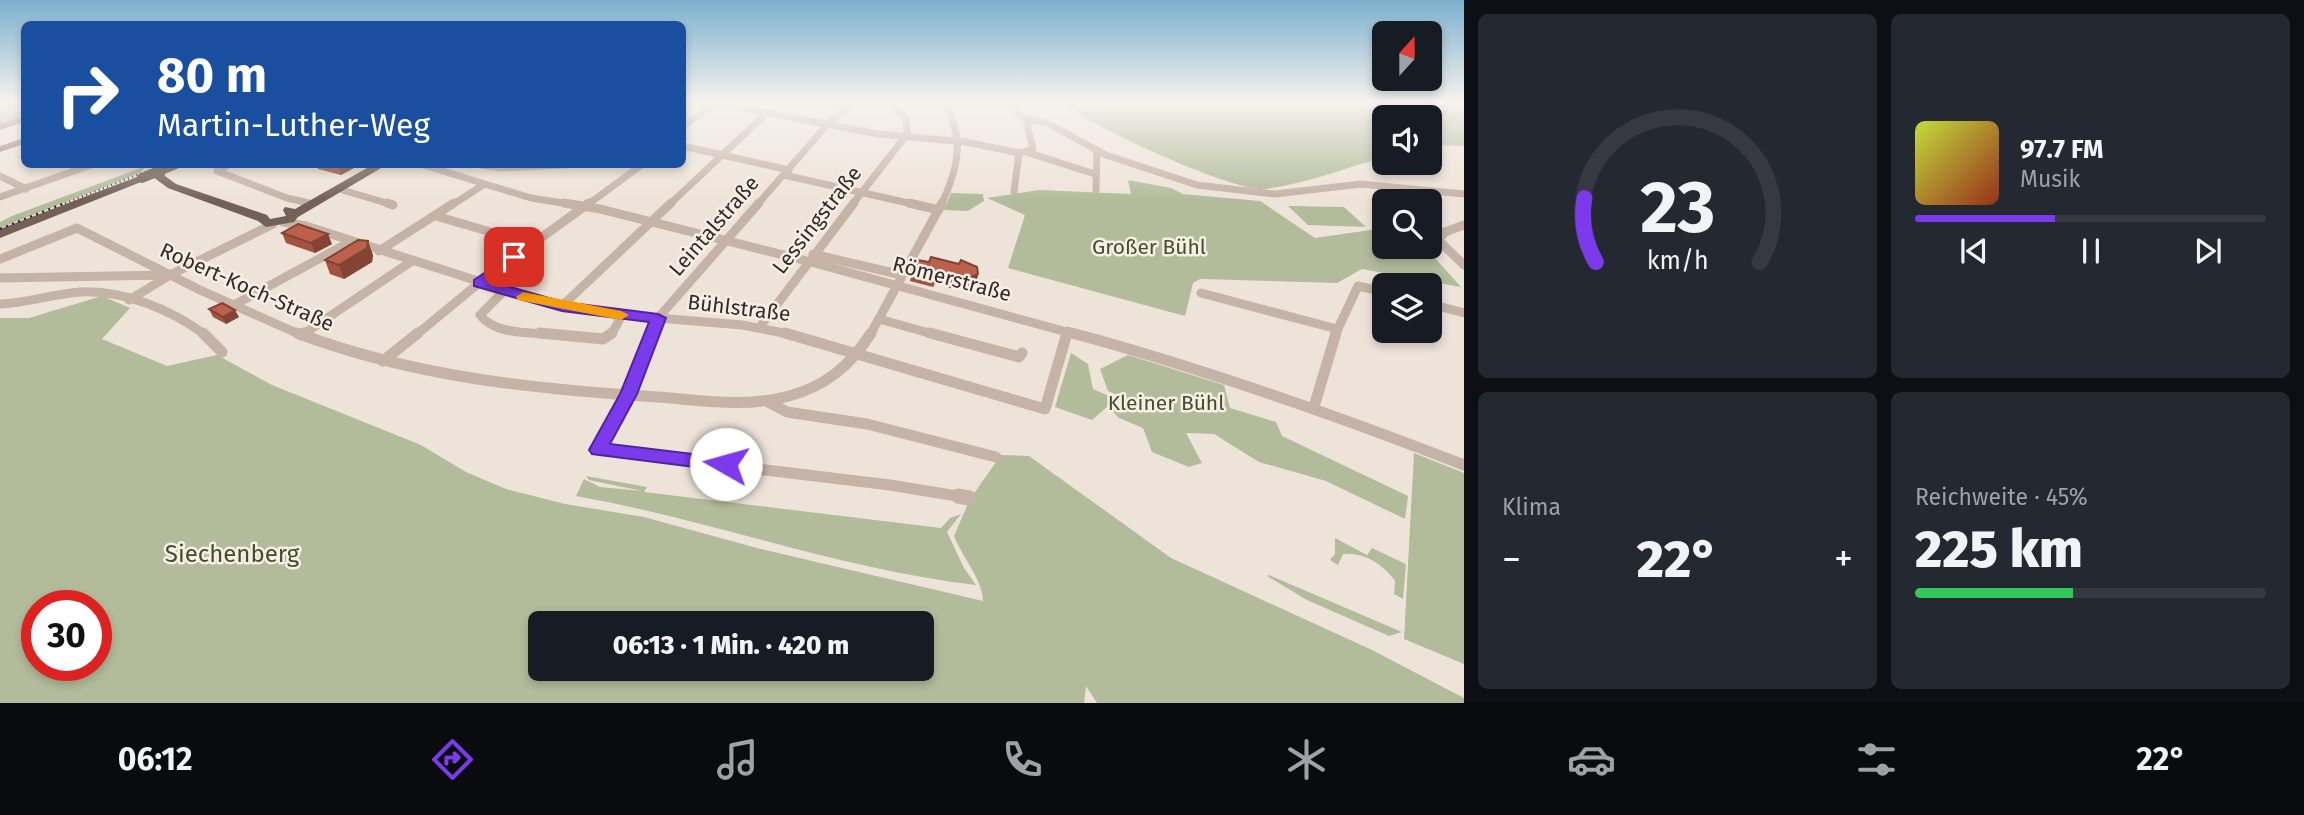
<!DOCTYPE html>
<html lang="de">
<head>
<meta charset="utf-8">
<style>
  body { margin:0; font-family:"Fira Sans",sans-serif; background:#242831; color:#f1f3f6; height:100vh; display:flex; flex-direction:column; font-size:26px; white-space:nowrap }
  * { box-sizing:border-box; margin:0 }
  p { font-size:23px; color:#9ea1a6 }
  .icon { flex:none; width:38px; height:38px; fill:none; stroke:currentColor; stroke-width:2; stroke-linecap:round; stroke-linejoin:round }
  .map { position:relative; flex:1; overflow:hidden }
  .details { display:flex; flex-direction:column; gap:14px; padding:14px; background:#0d0f14; width:840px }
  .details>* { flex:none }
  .top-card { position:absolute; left:21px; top:21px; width:665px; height:147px; border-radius:10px; box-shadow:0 4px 10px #0003; background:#1a4fa0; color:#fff; overflow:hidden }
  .needle { width:46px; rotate:21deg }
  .buttons { position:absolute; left:1372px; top:21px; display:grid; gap:14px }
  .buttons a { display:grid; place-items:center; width:70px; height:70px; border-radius:10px; background:#171b24; box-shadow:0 4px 10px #0003; font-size:35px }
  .speed { position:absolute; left:21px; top:590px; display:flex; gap:14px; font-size:35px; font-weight:700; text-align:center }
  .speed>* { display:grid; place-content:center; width:91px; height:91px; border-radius:50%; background:#171b24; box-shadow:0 4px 10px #0003; line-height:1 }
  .speed .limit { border:10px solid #d22; background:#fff; color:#111 }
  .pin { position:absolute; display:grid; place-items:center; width:60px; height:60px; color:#fff; margin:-30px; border-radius:14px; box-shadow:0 4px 10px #0006 }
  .me { position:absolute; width:77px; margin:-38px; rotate:277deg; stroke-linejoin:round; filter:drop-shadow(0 0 5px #0008) }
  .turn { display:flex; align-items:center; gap:24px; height:147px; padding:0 21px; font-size:32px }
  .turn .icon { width:91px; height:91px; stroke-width:2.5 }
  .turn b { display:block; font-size:49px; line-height:60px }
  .big { font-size:52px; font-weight:800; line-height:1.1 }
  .details .tile { flex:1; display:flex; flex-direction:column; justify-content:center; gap:10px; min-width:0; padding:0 24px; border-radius:10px; background:#242831 }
  .details .dial { align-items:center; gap:0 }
  .dial svg { height:182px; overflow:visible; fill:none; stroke:#363941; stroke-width:7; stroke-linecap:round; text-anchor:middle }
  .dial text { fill:#f1f3f6; stroke:none }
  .song { display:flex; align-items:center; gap:21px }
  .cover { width:84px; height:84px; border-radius:10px; background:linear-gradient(135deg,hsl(70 70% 55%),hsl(10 70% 35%)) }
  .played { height:7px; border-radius:4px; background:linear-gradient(90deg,#7c3aed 40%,#363941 40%) }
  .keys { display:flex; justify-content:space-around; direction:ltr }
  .heat { display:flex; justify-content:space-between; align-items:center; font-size:38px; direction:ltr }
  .charge { height:10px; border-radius:5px; background:linear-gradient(90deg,#34c759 45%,#363941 0) }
  .details .tiles { flex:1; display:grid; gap:14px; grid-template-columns:repeat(2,1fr) }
  .trip { position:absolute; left:528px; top:611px; width:406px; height:70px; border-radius:10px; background:#171b24; box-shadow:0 4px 10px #0003; font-weight:800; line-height:70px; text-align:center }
  .dock { display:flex; height:112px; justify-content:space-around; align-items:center; background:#090b0e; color:#9ea1a6 }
  .dock .icon { width:49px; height:49px }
  .dock .on { color:#7c3aed }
  .dock b { font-size:32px; color:#f1f3f6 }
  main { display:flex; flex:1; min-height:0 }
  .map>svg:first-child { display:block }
</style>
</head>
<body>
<main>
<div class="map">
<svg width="1464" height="703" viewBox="0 0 1464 703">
  <rect width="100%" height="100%" fill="#eee3d9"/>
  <g fill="#b2bc9b" fill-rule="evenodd">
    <polygon points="24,101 24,118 0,126 0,102"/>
    <path d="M1061,101h323l9,16h-9v40c-38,11 -79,27 -119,32 -29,4 -182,-65 -204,-88z"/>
    <polygon points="1430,101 1464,101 1464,146 1437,145 1433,141 1442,139 1426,106"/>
    <polygon points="146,166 140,173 0,228 0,222 12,216"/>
    <polygon points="1128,180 1171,188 1183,194 1260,201 1315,238 1384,228 1384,247 1425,247 1461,287 1362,269 1337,283 1200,279 1193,283 1185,316 1008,268 1025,215 987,198 1039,190 1131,194"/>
    <polygon points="951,193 983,194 984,201 968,211 944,210"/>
    <polygon points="1288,206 1344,207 1366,227 1308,225"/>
    <path d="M102,296l28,12 -28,31 65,27 50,-11 55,30 149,60 45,27 40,17 59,15 79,13 113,31 226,53c0,-21 -21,-44 -29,-65l16,-37 31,-44 28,1 142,102 201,92 92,48v5h-367l-11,-17 -2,17h-1084v-385h29zM37,606h59v59h-59zM541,623h381v45h-381z"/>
    <polygon points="1071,353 1088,364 1093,389 1116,399 1092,420 1055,407"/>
    <polygon points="1128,355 1224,385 1230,408 1276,422 1282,436 1408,496 1405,519 1326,481 1259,462 1214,434 1186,433 1202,463 1189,467 1152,452 1143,428 1119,418 1111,410 1130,401 1108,391 1100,369"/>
    <polygon points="1414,453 1464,473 1464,664 1404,639"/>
    <path d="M586,476l61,11 -3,5 297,36 9,-10 11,-4 -14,18 17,36 12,17c-136,-16 -265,-65 -400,-89l8,-17 16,8 42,4 -53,-11z"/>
    <path d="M1335,538l32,17 5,-7 34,16 -3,35 -9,-5 1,-13c-12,-17 -31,-29 -52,-27l-5,11 -8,-5 5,-6z"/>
    <polygon points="1269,575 1402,632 1389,636 1307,600 1267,576"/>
  </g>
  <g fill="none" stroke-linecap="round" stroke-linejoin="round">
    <g stroke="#c5b3a7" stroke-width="7">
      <polyline points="707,101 878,134 966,142 1019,153 1033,149 1027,125 1030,121"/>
      <polyline points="826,101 847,106"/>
      <polyline points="1007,101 1023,118 1047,123 1106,155 1197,185 1275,194 1361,184 1464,194"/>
      <polyline points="0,102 3,101"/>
      <polyline points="682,127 717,102"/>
      <polyline points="682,146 789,170"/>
      <polyline points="1029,153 1095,174"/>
      <polyline points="230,164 217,171 287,198 309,203"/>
      <polyline points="420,164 531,198 575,205"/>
      <polyline points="476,164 501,168 582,164"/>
      <polyline points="784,175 917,205"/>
      <polyline points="0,176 26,189"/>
      <polyline points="339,189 393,205"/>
      <polyline points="1096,190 1097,150"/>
      <polyline points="1014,191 1019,153"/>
      <polyline points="0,197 94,164"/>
      <polyline points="452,205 483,185"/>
      <polyline points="587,205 643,164"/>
      <polyline points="669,205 767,113"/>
      <polyline points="757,205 827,125 855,101"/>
      <polyline points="852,205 907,134 906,118 888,101"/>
      <path d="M941,205c18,-38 24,-67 3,-104"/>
    </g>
    <g stroke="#c5b3a7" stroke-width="9">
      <polyline points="387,203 393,205"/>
      <polyline points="564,203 600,209 807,261 1078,335"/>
      <polyline points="909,203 939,210"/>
      <polyline points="436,216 532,244"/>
      <polyline points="283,222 306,226 547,303 622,315 742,325 794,335"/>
      <polyline points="1464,225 1445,232 1438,240 1464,265"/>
      <polyline points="379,251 454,203"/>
      <polyline points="813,254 902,275"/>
      <polyline points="0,259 77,228 200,290 301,335"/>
      <polyline points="0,278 169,275"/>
      <path d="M504,291l-24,24c16,21 53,17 78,20"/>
      <polyline points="1201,293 1337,329"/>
      <polyline points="129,300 172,274 273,224"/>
      <path d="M0,304c27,-1 53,-10 80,-12 43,-2 91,17 125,43"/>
      <polyline points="1430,304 1464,313"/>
      <polyline points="234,305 350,242"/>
      <polyline points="562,306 671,203"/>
      <polyline points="879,319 936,335"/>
      <polyline points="759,328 854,203"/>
      <polyline points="302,335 412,261"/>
      <polyline points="416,335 479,283 589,203"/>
      <polyline points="611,335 622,315"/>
      <polyline points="651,335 658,318 759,203"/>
      <polyline points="870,335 942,203"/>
      <polyline points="1067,335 1068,331"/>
      <polyline points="1335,335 1358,286 1384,292"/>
    </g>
    <g stroke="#c5b3a7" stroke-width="11">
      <polyline points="203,333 222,352"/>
      <path d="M297,333c117,44 236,56 360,64 44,3 89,11 132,-1 37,-10 62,-31 82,-63"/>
      <polyline points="540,333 603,339 612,333"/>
      <polyline points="652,333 628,394 598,450 890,485 969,498"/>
      <polyline points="785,333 1045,409 1067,333"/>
      <polyline points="930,333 1019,357 1022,353"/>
      <path d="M1072,333c134,36 263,82 392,132"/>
      <polyline points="301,335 304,333"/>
      <polyline points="383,361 418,333"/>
      <polyline points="768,402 787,412 867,424 996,457"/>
      <polyline points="1314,407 1336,333"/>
    </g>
    <polyline stroke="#c5b3a7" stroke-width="15" points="958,496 969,498"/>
    <g fill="#988278" fill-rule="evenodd">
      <polygon points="24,116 24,122 0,130 0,124"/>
      <polygon points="24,138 24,144 0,152 0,146"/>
    </g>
    <g fill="#736059" fill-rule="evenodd">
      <polygon points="152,164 164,164 165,176 176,184 267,215 270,219 286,216 283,210 285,207 295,209 374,164 388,164 298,217 294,222 266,227 258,221 168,188 153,177"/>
      <polygon points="142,175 148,178 146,180 0,238 0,229"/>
    </g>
    <polyline stroke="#322a27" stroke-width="2" stroke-dasharray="1 3.5" stroke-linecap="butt" points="61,205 165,164"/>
    <polyline stroke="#322a27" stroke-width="2.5" stroke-dasharray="2 4.5" stroke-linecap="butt" points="0,229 65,203"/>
    <polyline stroke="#736059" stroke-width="10" points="142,178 176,164"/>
  </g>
  <g fill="#a15340">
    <polygon points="317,164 361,164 341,175 318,169"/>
    <polygon points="282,233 332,244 315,253 286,243"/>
    <polygon points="373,255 372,262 344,279 330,274 325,260"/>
    <polygon points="929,262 978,274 976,285 967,289 959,286 950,288 936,281 933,287 910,281 912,271"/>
    <polygon points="209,309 239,317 226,324 213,317"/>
  </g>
  <g fill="#834434">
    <polygon points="337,164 361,164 341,175"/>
    <polygon points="328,234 332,244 315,253 311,243"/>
    <polygon points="368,241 373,255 372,262 344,279 339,265"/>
    <polygon points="938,271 936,281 933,287 935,276"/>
    <polygon points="978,274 976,285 967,289 969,278"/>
    <polygon points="961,275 959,286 950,288 952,278"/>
    <polygon points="235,310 239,317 226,324 223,317"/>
  </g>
  <g fill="#bb614b" stroke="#834434" stroke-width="2">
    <polygon points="298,224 328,234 311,243 282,233"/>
    <polygon points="358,240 368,241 367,248 339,265 325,260"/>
    <polygon points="931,257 959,264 961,260 977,267 978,274 969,278 961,275 952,278 938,271 935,276 912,271 918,260 929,262"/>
    <polygon points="222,303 235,310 223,317 209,309"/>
  </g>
  <linearGradient id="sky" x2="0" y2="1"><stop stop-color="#7cb0ce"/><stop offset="0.51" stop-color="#f7f2ee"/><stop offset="1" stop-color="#f7f2ee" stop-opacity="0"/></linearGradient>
  <rect width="1464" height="200" fill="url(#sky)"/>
  <polygon fill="#7c3aed" stroke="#51269a" stroke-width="2" points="514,253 519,254 519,260 490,281 563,302 658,314 666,318 637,394 610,444 726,458 732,460 735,464 732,469 726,471 592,454 589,450 620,394 649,322 562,311 474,286 474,280"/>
  <polygon fill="#f59e0b" points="523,292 621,311 629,315 621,320 518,300 516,297"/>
  <g text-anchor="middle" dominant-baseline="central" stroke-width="5" stroke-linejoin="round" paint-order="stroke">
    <g font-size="21" fill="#322a27" stroke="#f7eee5">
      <text transform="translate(817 220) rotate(-52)">Lessingstraße</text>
      <text transform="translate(714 226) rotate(-49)">Leintalstraße</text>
      <text transform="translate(952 279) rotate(15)">Römerstraße</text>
      <text transform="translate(247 287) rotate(24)">Robert-Koch-Straße</text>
      <text transform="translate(739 308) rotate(7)">Bühlstraße</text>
    </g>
    <g font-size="21" fill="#444e2d" stroke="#f7eee5">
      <text x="1149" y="247">Großer Bühl</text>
      <text x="1166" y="403">Kleiner Bühl</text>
    </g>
    <g font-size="24" fill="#444e2d" stroke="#f7eee5">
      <text x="232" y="554">Siechenberg</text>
    </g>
  </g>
</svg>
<div class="buttons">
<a><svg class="needle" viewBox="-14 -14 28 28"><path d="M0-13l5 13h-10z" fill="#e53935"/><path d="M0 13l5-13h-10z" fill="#9ea1a6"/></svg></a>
<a><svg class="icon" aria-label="sound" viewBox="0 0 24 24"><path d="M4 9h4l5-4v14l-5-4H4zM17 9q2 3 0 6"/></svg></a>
<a><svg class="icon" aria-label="search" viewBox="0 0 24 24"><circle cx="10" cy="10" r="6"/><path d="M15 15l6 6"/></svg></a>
<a><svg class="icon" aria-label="layers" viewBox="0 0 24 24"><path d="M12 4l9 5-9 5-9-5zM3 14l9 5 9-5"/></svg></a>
</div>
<div class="speed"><div class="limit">30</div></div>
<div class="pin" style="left:514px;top:257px;background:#d93025"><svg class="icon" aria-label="arrive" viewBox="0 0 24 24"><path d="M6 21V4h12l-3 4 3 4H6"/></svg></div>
<svg class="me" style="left:726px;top:464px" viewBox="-20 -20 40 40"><circle r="19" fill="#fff"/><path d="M0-13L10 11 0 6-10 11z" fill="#7c3aed"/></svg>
<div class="trip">06:13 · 1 Min. · 420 m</div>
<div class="top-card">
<div class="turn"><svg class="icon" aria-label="right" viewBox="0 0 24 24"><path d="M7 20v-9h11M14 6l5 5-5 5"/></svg><div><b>80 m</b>Martin-Luther-Weg</div></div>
</div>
</div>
<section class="details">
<div class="tiles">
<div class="tile dial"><svg viewBox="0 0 100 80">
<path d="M14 69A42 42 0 1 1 86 69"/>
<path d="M14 69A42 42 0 0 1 9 41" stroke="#7c3aed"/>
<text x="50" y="56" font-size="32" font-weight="700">23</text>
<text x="50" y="72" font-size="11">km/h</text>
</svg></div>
<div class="tile">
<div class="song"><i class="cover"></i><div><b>97.7 FM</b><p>Musik</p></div></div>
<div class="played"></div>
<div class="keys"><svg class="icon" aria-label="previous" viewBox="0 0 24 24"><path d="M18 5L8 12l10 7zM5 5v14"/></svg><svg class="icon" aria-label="pause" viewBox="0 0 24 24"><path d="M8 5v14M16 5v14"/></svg><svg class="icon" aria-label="next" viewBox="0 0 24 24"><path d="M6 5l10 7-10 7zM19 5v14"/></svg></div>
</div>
<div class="tile"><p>Klima</p>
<div class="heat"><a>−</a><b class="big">22°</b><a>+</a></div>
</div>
<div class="tile"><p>Reichweite · 45%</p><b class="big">225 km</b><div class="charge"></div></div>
</div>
</section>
</main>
<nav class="dock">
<b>06:12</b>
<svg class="icon on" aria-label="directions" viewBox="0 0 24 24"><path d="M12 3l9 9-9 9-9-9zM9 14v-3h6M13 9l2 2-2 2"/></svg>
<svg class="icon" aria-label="music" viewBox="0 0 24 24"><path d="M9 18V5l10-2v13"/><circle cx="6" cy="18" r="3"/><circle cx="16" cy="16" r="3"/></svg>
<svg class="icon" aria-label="phone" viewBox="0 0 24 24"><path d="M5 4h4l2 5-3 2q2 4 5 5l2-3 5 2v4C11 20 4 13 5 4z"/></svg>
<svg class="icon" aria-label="climate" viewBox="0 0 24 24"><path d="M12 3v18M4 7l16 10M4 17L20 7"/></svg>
<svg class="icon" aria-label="car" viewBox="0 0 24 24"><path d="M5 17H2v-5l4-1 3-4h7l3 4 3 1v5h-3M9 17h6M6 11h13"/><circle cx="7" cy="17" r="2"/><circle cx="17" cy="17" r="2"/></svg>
<svg class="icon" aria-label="filters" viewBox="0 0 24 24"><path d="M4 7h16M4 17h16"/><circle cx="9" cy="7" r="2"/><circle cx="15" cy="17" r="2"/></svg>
<b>22°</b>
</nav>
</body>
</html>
